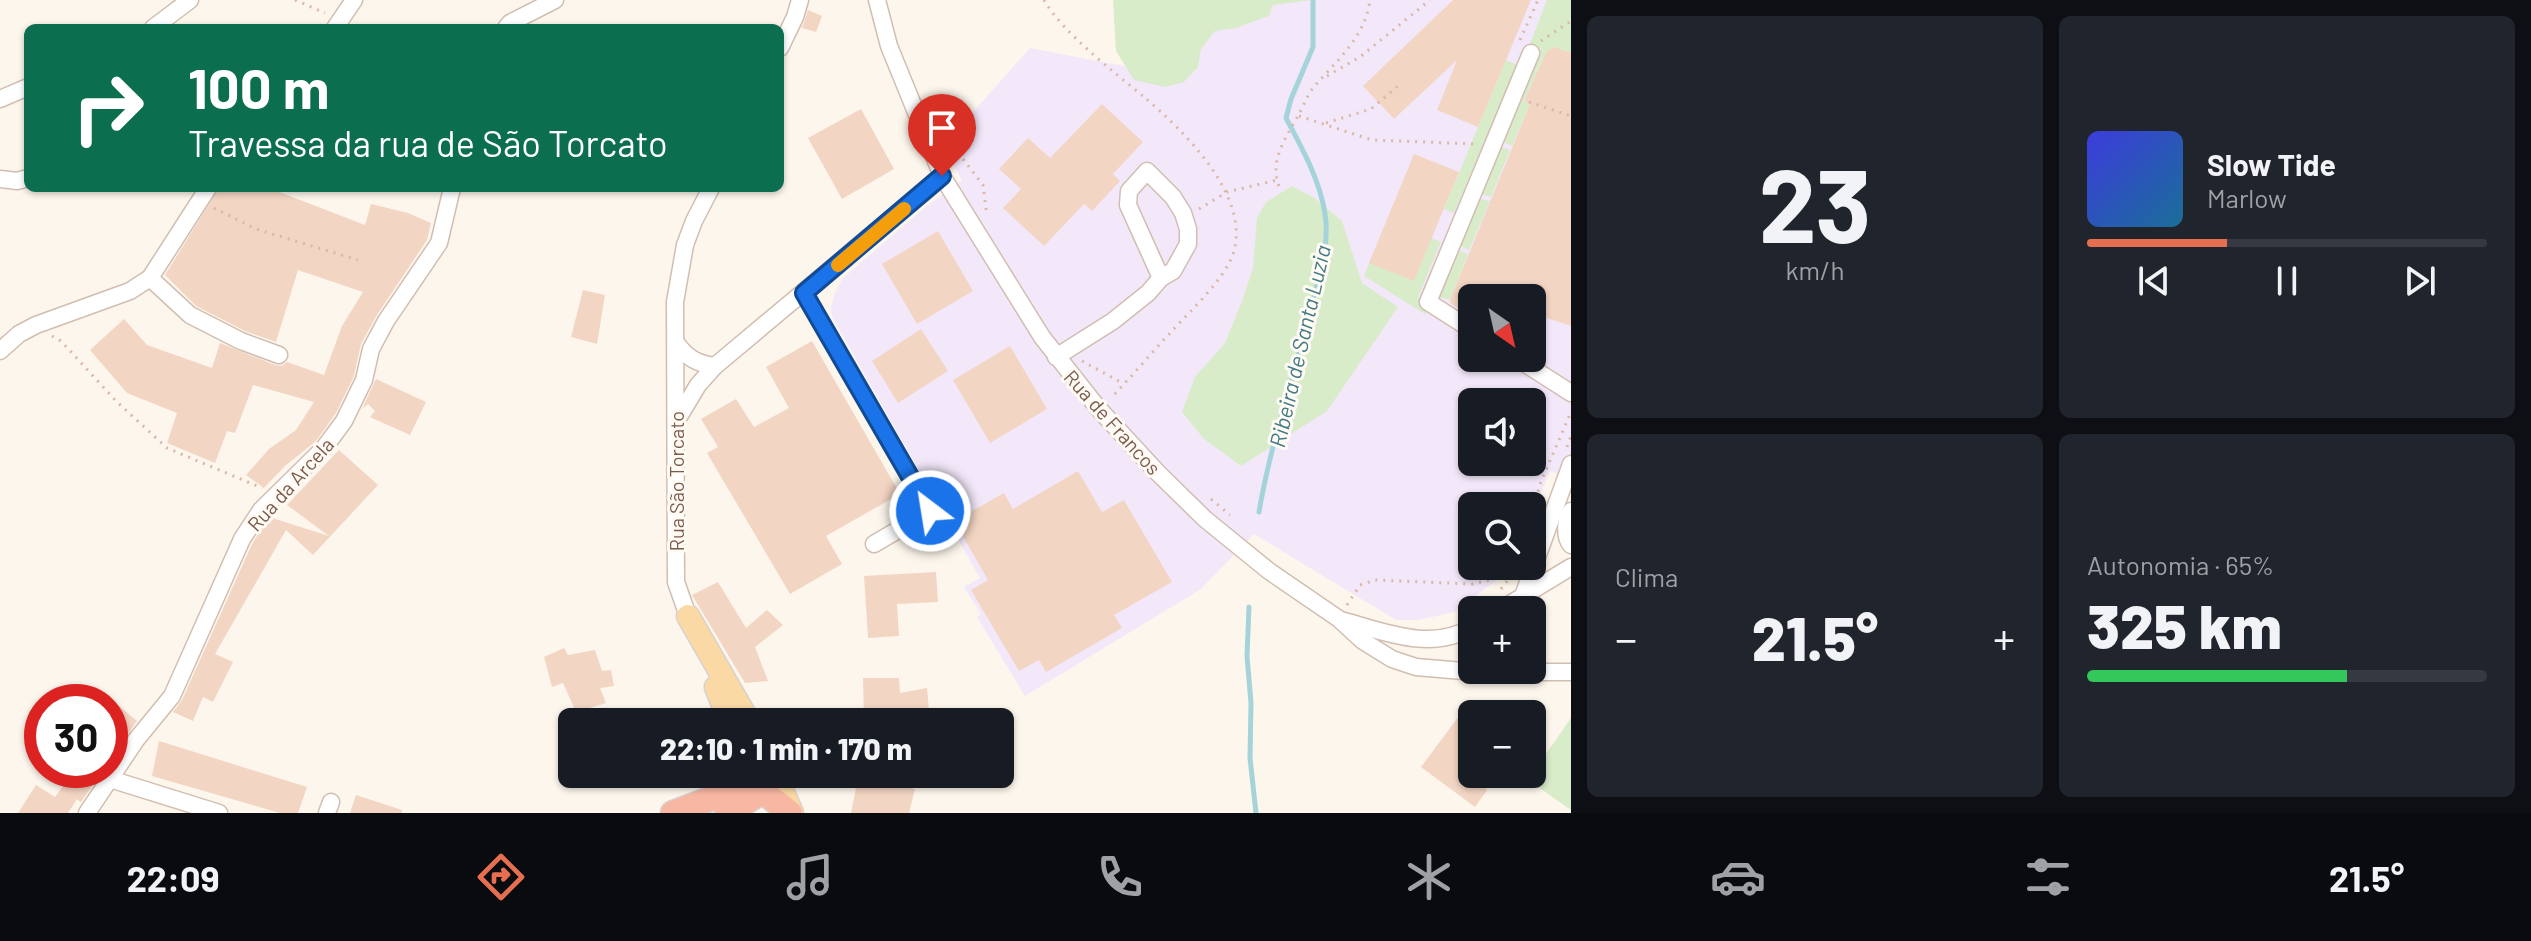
<!DOCTYPE html>
<html lang="pt">
<head>
<meta charset="utf-8">
<style>
  body { margin:0; font-family:Barlow,sans-serif; background:#20242c; color:#f1f3f6; height:100vh; display:flex; flex-direction:column; font-size:30px; white-space:nowrap }
  * { box-sizing:border-box; margin:0 }
  p { font-size:26px; color:#9ea1a6 }
  .icon { flex:none; width:44px; height:44px; fill:none; stroke:currentColor; stroke-width:2; stroke-linecap:round; stroke-linejoin:round }
  .map { position:relative; flex:1; overflow:hidden }
  .drawer { display:flex; flex-direction:column; gap:16px; padding:16px; background:#0d0f14; width:960px }
  .drawer>* { flex:none }
  .guide { position:absolute; left:24px; top:24px; width:760px; height:168px; border-radius:12px; box-shadow:0 2px 6px #0004; background:#0b6e4f; color:#fff; overflow:hidden }
  .needle { width:52px; rotate:146deg }
  .tools { position:absolute; left:1458px; top:284px; display:grid; gap:16px }
  .tools a { display:grid; place-items:center; width:88px; height:88px; border-radius:12px; background:#171b24; box-shadow:0 2px 6px #0004; font-size:40px }
  .speed { position:absolute; left:24px; top:684px; display:flex; gap:16px; font-size:40px; font-weight:700; text-align:center }
  .speed>* { display:grid; place-content:center; width:104px; height:104px; border-radius:50%; background:#171b24; box-shadow:0 2px 6px #0004; line-height:1 }
  .speed .limit { border:12px solid #d22; background:#fff; color:#111 }
  .pin { position:absolute; display:grid; place-items:center; width:68px; height:68px; color:#fff; margin:-82px -34px; border-radius:50% 50% 50% 0; rotate:-45deg; box-shadow:0 0 8px #0007 }
  .pin .icon { rotate:45deg }
  .me { position:absolute; width:88px; margin:-44px; rotate:329deg; stroke-linejoin:round; filter:drop-shadow(0 0 6px #0008) }
  .turn { display:flex; align-items:center; gap:28px; height:168px; padding:0 32px; font-size:36px }
  .turn .icon { width:104px; height:104px; stroke-width:2.5 }
  .turn b { display:block; font-size:56px; line-height:68px }
  .big { font-size:60px; font-weight:800; line-height:1.1 }
  .drawer .widget { flex:1; display:flex; flex-direction:column; justify-content:center; gap:12px; min-width:0; padding:0 28px; border-radius:12px; background:#20242c }
  .drawer .dial { align-items:center; gap:0 }
  .dial b { font-size:104px; line-height:1 }
  .song { display:flex; align-items:center; gap:24px }
  .cover { width:96px; height:96px; border-radius:12px; background:linear-gradient(135deg,hsl(240 70% 55%),hsl(200 70% 35%)) }
  .played { height:8px; border-radius:4px; background:linear-gradient(90deg,#e76f51 35%,#363941 35%) }
  .keys { display:flex; justify-content:space-around; direction:ltr }
  .heat { display:flex; justify-content:space-between; align-items:center; font-size:44px; direction:ltr }
  .charge { height:12px; border-radius:6px; background:linear-gradient(90deg,#34c759 65%,#363941 0) }
  .drawer .tiles { flex:1; display:grid; gap:16px; grid-template-columns:repeat(2,1fr) }
  .trip { position:absolute; left:558px; top:708px; width:456px; height:80px; border-radius:12px; background:#171b24; box-shadow:0 2px 6px #0004; font-weight:800; line-height:80px; text-align:center }
  .menu { display:flex; height:128px; justify-content:space-around; align-items:center; background:#090b0e; color:#9ea1a6 }
  .menu .icon { width:56px; height:56px }
  .menu .on { color:#e76f51 }
  .menu b { font-size:36px; color:#f1f3f6 }
  main { display:flex; flex:1; min-height:0 }
  .map>svg:first-child { display:block }
</style>
</head>
<body>
<main>
<div class="map">
<svg width="1571" height="813" viewBox="0 0 1571 813">
  <rect width="100%" height="100%" fill="#fdf6ec"/>
  <path fill="#f3e8fa" fill-rule="evenodd" d="M1272,0h299v479l-21,-8 -18,44v-9h-60v60h39l-2,5 -55,41 -35,8h-23l-142,-86 -53,55 -176,107 -48,-79 4,-3 -17,-27 16,-9 -148,-261 -1,-9 3,-13 8,-16 81,-70 39,-29 -19,-34 87,-98 104,20zM1472,298h60v60h-60zM1472,402h60v60h-60z"/>
  <g fill="#d8ecc9">
    <polygon points="1113,0 1312,0 1273,5 1269,16 1236,28 1215,31 1201,49 1198,67 1184,82 1165,87 1134,80 1116,51"/>
    <polygon points="1547,0 1571,0 1571,53 1554,47 1547,51 1524,101 1530,104 1512,146 1502,141 1541,49 1530,44"/>
    <polygon points="1506,60 1517,65 1454,213 1444,209"/>
    <polygon points="1500,147 1510,150 1491,197 1481,194"/>
    <polygon points="1292,186 1313,197 1342,221 1362,283 1398,307 1327,411 1241,466 1204,439 1182,412 1195,377 1225,343 1242,301 1253,268 1257,218 1266,202"/>
    <polygon points="1480,199 1490,201 1469,250 1460,246"/>
    <polygon points="1431,238 1441,242 1418,297 1429,309 1425,314 1364,276 1369,263"/>
    <polygon points="1458,250 1468,254 1450,300 1438,297"/>
    <polygon points="1571,718 1571,810 1528,780"/>
  </g>
  <g fill="none" stroke-linecap="round" stroke-linejoin="round">
    <g stroke="#a5d3da" stroke-width="5">
      <path d="M1259,512c12,-71 36,-139 53,-208 7,-28 18,-61 13,-90 -5,-34 -23,-66 -39,-96l5,-19 22,-52v-47"/>
      <polyline points="1249,607 1247,656 1251,703 1250,758 1256,813"/>
    </g>
  </g>
  <g fill="#f3d5c3">
    <polygon points="1453,0 1531,0 1478,127 1437,110 1457,60 1394,119 1363,86"/>
    <polygon points="808,10 822,16 816,32 802,28"/>
    <polygon points="1554,47 1571,53 1571,326 1532,313 1532,298 1472,298 1472,317 1450,303 1450,300 1530,104 1524,101 1547,51"/>
    <polygon points="1102,104 1143,142 1113,174 1120,181 1092,211 1084,204 1044,246 1003,208 1021,189 999,169 1028,138 1050,158"/>
    <polygon points="861,109 894,169 842,199 808,138"/>
    <polygon points="1414,154 1459,172 1414,281 1369,263"/>
    <polygon points="219,188 269,188 365,225 371,204 408,213 431,223 427,240 377,315 361,344 354,376 336,413 316,441 285,466 264,488 246,475 269,449 296,430 314,402 253,385 235,433 227,431 215,463 167,443 177,413 127,393 90,350 124,319 147,345 212,368 220,343 275,365 282,366 287,362 324,375 342,326 363,292 298,270 276,342 245,331 196,306 165,275"/>
    <polygon points="938,231 973,291 917,324 882,264"/>
    <polygon points="583,290 605,295 597,344 571,337"/>
    <polygon points="921,329 948,371 898,403 872,361"/>
    <polygon points="812,341 900,494 826,536 842,564 790,594 707,453 718,447 701,419 736,399 754,427 789,408 766,367"/>
    <polygon points="1010,346 1047,409 990,443 953,380"/>
    <polygon points="376,379 426,402 410,435 370,417 375,411 368,404 362,409"/>
    <polygon points="339,450 378,485 313,555 286,530 215,654 233,662 213,702 203,697 193,721 173,712 182,700 252,544 269,517 329,536 287,505"/>
    <polygon points="1078,471 1102,512 1124,500 1172,582 1114,615 1122,628 1046,672 1039,660 1019,671 971,590 988,580 954,521 1004,493 1013,509"/>
    <polygon points="936,572 938,602 897,604 899,636 868,638 864,576"/>
    <polygon points="718,582 746,628 767,610 783,625 755,647 768,681 745,683 692,595"/>
    <polygon points="564,648 568,655 595,650 602,671 611,670 614,686 600,688 606,703 576,712 563,683 552,687 544,657"/>
    <polygon points="863,678 899,678 900,693 927,688 930,722 864,722"/>
    <polygon points="110,698 137,721 110,759"/>
    <polygon points="1462,712 1472,718 1472,774 1490,774 1486,780 1489,783 1485,788 1487,790 1475,807 1421,767"/>
    <polygon points="159,741 307,787 298,813 280,813 152,776"/>
    <polygon points="75,770 103,770 81,802 77,799 68,813 18,813 36,785 55,797"/>
    <polygon points="858,778 915,789 909,813 851,813"/>
    <polygon points="356,795 402,810 402,813 350,813"/>
  </g>
  <g fill="none" stroke-linecap="round" stroke-linejoin="round">
    <defs>
      <g id="minor">
        <polyline points="877,0 889,46 942,176 1042,337 1098,408 1157,472 1205,519 1269,571 1339,619 1363,641 1392,659 1416,667 1475,672 1571,672"/>
        <polyline points="153,28 190,0"/>
        <polyline points="335,28 354,0"/>
        <polyline points="506,28 510,23 555,0"/>
        <polyline points="780,48 795,17 800,0"/>
        <polyline points="0,99 28,87"/>
        <polyline points="0,179 17,181 28,178"/>
        <polyline points="150,278 190,315 241,341 279,355"/>
        <polyline points="804,293 930,511 874,544"/>
        <polyline points="1472,330 1428,302 1531,53"/>
        <path d="M677,344c10,14 21,20 38,22"/>
        <polyline points="0,351 19,334 36,325 130,291 150,278 208,188"/>
        <polyline points="1056,357 1113,321 1148,293 1161,278 1173,271 1188,244 1188,229 1183,213 1173,197 1147,171 1129,191 1128,205 1161,278"/>
        <polyline points="1516,358 1571,393"/>
        <polyline points="677,420 698,385 715,366 942,176"/>
        <path d="M1571,511c-6,10 -7,25 0,34"/>
        <polyline points="1500,610 1571,567"/>
        <polyline points="1512,610 1523,596 1571,464"/>
        <polyline points="688,616 676,582 675,302 685,245 694,221 711,188"/>
        <path d="M1344,621c41,11 88,31 128,6"/>
        <polyline points="110,779 219,813"/>
        <polyline points="87,813 136,740 172,696 242,539 261,510 324,448 344,421 364,380 371,349 386,321 439,243 452,188"/>
        <polyline points="327,813 331,802"/>
      </g>
      <g id="major">
        <polyline points="688,616 749,722"/>
        <polyline points="716,687 730,722"/>
        <polyline points="775,774 792,813"/>
      </g>
      <g id="highway">
        <polyline points="673,813 744,786 760,789 790,813"/>
        <polyline points="727,813 757,795 761,786"/>
      </g>
    </defs>
    <use href="#minor" stroke="#d1beb0" stroke-width="19"/>
    <use href="#major" stroke="#dad1cd" stroke-width="25"/>
    <use href="#highway" stroke="#dad1cd" stroke-width="27"/>
    <g stroke="#d9b8a5" stroke-width="3" stroke-dasharray="2 6" stroke-linecap="butt">
      <polyline points="295,0 325,13"/>
      <path d="M1044,0c19,33 70,72 100,97 40,34 108,100 89,157 -9,26 -42,56 -60,76 -21,22 -41,46 -62,68"/>
      <polyline points="1520,40 1538,0"/>
      <polyline points="1541,41 1571,21"/>
      <polyline points="1327,76 1360,57 1430,0"/>
      <polyline points="1529,102 1571,116"/>
      <polyline points="1299,116 1372,140 1475,144"/>
      <polyline points="1326,123 1371,109 1398,86"/>
      <polyline points="963,159 983,185 987,216"/>
      <path d="M1279,186c-10,-25 7,-49 19,-70 5,-9 9,-20 15,-28 23,-27 52,-50 57,-88"/>
      <polyline points="214,208 256,229 358,260"/>
      <polyline points="1199,209 1227,192 1277,180"/>
      <polyline points="52,336 61,341 116,401 167,448 262,488"/>
      <polyline points="1082,361 1124,384"/>
      <polyline points="1567,447 1571,436"/>
      <polyline points="1540,484 1571,412"/>
      <polyline points="1211,499 1230,515"/>
      <polyline points="1531,506 1541,485"/>
      <polyline points="1501,589 1511,576"/>
      <polyline points="1347,605 1360,585 1375,580 1472,584 1490,580 1506,566"/>
    </g>
    <use href="#minor" stroke="#fff" stroke-width="16"/>
    <use href="#major" stroke="#fbd9a5" stroke-width="22"/>
    <use href="#highway" stroke="#f7b7a3" stroke-width="24"/>
  </g>
  <g fill="none" stroke-linecap="round" stroke-linejoin="round">
    <defs>
      <polyline id="route" points="930,511 804,293 942,176"/>
    </defs>
    <use href="#route" stroke="#114b97" stroke-width="20"/>
    <use href="#route" stroke="#1a73e8" stroke-width="14"/>
    <polyline stroke="#f59e0b" stroke-width="14" points="838,265 904,209"/>
  </g>
  <g text-anchor="middle" dominant-baseline="central" stroke-width="6" stroke-linejoin="round" paint-order="stroke">
    <g font-size="20" fill="#7a5c4d" stroke="#fffaf3">
      <text transform="translate(1113 422) rotate(48)">Rua de Francos</text>
      <text transform="translate(676 481) rotate(-90)">Rua São Torcato</text>
      <text transform="translate(290 484) rotate(-48)">Rua da Arcela</text>
    </g>
    <g font-size="22" font-style="italic" fill="#437c86" stroke="#fffaf3">
      <text transform="translate(1299 346) rotate(-77)">Ribeira de Santa Luzia</text>
    </g>
  </g>
</svg>
<div class="tools">
<a><svg class="needle" viewBox="-14 -14 28 28"><path d="M0-13l5 13h-10z" fill="#e53935"/><path d="M0 13l5-13h-10z" fill="#9ea1a6"/></svg></a>
<a><svg class="icon" aria-label="sound" viewBox="0 0 24 24"><path d="M4 9h4l5-4v14l-5-4H4zM17 9q2 3 0 6"/></svg></a>
<a><svg class="icon" aria-label="search" viewBox="0 0 24 24"><circle cx="10" cy="10" r="6"/><path d="M15 15l6 6"/></svg></a>
<a>+</a>
<a>−</a>
</div>
<div class="speed"><div class="limit">30</div></div>
<div class="pin" style="left:942px;top:176px;background:#d93025"><svg class="icon" aria-label="arrive" viewBox="0 0 24 24"><path d="M6 21V4h12l-3 4 3 4H6"/></svg></div>
<svg class="me" style="left:930px;top:511px" viewBox="-20 -20 40 40"><circle r="17" fill="#1a73e8" stroke="#fff" stroke-width="3"/><path d="M0-11L8 9 0 5-8 9z" fill="#fff"/></svg>
<div class="trip">22:10 · 1 min · 170 m</div>
<div class="guide">
<div class="turn"><svg class="icon" aria-label="right" viewBox="0 0 24 24"><path d="M7 20v-9h11M14 6l5 5-5 5"/></svg><div><b>100 m</b>Travessa da rua de São Torcato</div></div>
</div>
</div>
<section class="drawer">
<div class="tiles">
<div class="widget dial"><b>23</b><p>km/h</p></div>
<div class="widget">
<div class="song"><i class="cover"></i><div><b>Slow Tide</b><p>Marlow</p></div></div>
<div class="played"></div>
<div class="keys"><svg class="icon" aria-label="previous" viewBox="0 0 24 24"><path d="M18 5L8 12l10 7zM5 5v14"/></svg><svg class="icon" aria-label="pause" viewBox="0 0 24 24"><path d="M8 5v14M16 5v14"/></svg><svg class="icon" aria-label="next" viewBox="0 0 24 24"><path d="M6 5l10 7-10 7zM19 5v14"/></svg></div>
</div>
<div class="widget"><p>Clima</p>
<div class="heat"><a>−</a><b class="big">21.5°</b><a>+</a></div>
</div>
<div class="widget"><p>Autonomia · 65%</p><b class="big">325 km</b><div class="charge"></div></div>
</div>
</section>
</main>
<nav class="menu">
<b>22:09</b>
<svg class="icon on" aria-label="directions" viewBox="0 0 24 24"><path d="M12 3l9 9-9 9-9-9zM9 14v-3h6M13 9l2 2-2 2"/></svg>
<svg class="icon" aria-label="music" viewBox="0 0 24 24"><path d="M9 18V5l10-2v13"/><circle cx="6" cy="18" r="3"/><circle cx="16" cy="16" r="3"/></svg>
<svg class="icon" aria-label="phone" viewBox="0 0 24 24"><path d="M5 4h4l2 5-3 2q2 4 5 5l2-3 5 2v4C11 20 4 13 5 4z"/></svg>
<svg class="icon" aria-label="climate" viewBox="0 0 24 24"><path d="M12 3v18M4 7l16 10M4 17L20 7"/></svg>
<svg class="icon" aria-label="car" viewBox="0 0 24 24"><path d="M5 17H2v-5l4-1 3-4h7l3 4 3 1v5h-3M9 17h6M6 11h13"/><circle cx="7" cy="17" r="2"/><circle cx="17" cy="17" r="2"/></svg>
<svg class="icon" aria-label="filters" viewBox="0 0 24 24"><path d="M4 7h16M4 17h16"/><circle cx="9" cy="7" r="2"/><circle cx="15" cy="17" r="2"/></svg>
<b>21.5°</b>
</nav>
</body>
</html>
